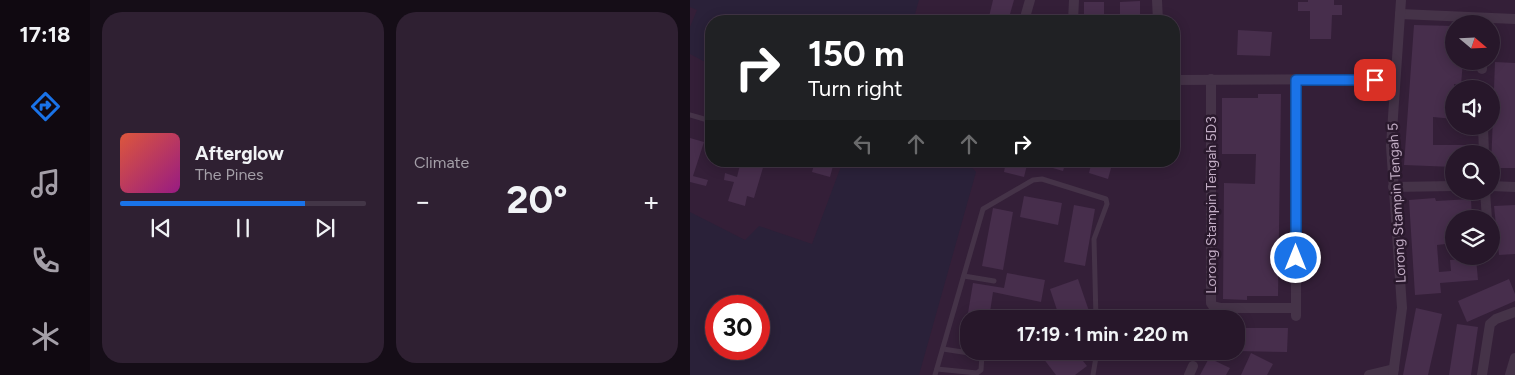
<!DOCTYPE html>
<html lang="en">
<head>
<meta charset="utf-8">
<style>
  body { margin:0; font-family:Figtree,sans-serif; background:#2f2032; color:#f1f3f6; height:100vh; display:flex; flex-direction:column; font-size:19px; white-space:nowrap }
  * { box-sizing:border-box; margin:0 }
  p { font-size:16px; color:#a49fa8 }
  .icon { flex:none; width:28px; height:28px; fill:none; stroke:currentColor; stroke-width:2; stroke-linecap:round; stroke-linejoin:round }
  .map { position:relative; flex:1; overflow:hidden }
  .side { display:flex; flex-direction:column; gap:12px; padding:12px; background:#150d17; width:600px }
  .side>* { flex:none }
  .guide { position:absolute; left:15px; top:15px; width:475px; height:152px; border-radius:20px; box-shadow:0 2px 12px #0003,0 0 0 1px #433647; background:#202124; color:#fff; overflow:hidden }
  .needle { width:32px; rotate:109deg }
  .controls { position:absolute; left:755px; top:15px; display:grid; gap:10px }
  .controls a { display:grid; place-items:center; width:55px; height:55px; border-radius:50%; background:#27172a; box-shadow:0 2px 12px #0003,0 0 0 1px #433647; font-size:25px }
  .speed { position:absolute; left:15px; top:295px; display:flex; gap:10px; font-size:25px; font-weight:700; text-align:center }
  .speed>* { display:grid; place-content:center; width:65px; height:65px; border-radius:50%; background:#27172a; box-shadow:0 2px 12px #0003,0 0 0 1px #433647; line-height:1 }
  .speed .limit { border:8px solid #d22; background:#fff; color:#111 }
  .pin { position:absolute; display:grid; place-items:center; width:42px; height:42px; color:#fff; margin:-21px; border-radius:10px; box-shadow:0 2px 8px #0006 }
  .me { position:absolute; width:55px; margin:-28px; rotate:0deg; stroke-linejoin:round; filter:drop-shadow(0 0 4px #0008) }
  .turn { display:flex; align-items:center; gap:18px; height:105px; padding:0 20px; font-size:22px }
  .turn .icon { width:65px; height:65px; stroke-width:2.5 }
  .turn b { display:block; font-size:35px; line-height:42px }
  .lanes { display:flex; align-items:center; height:48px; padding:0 20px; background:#0003; justify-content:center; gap:25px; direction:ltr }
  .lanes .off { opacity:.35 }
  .big { font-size:38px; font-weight:700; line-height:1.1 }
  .side .card { flex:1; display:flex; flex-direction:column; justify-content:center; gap:8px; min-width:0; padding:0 18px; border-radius:20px; background:#2f2032 }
  .song { display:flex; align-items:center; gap:15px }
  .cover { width:60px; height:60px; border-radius:8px; background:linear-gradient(135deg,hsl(10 70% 55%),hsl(310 70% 35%)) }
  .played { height:5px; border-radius:2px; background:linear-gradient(90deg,#1a73e8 75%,#433647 75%) }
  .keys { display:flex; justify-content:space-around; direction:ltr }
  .heat { display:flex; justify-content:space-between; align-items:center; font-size:28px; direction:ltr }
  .side .tiles { flex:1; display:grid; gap:12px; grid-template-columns:repeat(2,1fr) }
  .trip { position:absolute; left:270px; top:310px; width:285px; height:50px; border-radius:20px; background:#27172a; box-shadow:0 2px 12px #0003,0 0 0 1px #433647; font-weight:700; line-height:50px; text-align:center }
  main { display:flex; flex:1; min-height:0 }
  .tab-bar { display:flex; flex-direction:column; width:90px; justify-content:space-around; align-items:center; background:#100911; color:#a49fa8 }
  .tab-bar .icon { width:35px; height:35px }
  .tab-bar .on { color:#1a73e8 }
  .tab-bar b { font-size:22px; color:#f1f3f6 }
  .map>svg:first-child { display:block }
</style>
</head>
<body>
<main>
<nav class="tab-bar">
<b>17:18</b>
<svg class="icon on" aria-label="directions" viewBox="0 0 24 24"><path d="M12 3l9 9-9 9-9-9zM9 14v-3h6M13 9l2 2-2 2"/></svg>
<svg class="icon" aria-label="music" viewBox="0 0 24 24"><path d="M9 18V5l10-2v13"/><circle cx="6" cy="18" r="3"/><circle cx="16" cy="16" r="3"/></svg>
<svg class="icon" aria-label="phone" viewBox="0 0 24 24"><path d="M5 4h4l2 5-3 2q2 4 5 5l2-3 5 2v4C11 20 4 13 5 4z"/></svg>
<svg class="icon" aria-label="climate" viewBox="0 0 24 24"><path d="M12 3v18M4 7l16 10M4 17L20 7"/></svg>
</nav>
<section class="side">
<div class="tiles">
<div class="card">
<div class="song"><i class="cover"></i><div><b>Afterglow</b><p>The Pines</p></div></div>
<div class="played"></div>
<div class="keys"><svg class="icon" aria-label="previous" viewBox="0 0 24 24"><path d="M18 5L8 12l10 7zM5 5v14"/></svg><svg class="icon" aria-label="pause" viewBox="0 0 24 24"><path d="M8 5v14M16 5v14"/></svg><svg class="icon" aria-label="next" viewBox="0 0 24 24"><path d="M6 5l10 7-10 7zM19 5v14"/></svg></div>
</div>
<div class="card"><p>Climate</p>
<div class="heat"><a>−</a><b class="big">20°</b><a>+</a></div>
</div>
</div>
</section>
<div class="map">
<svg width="825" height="375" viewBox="0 0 825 375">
  <rect width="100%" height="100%" fill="#341f38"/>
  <g fill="#2a2139" fill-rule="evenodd">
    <polygon points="0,0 229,0 223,21 21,21 21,65 0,54 0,27 7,10 0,7"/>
    <path d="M153,161h123l10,11 -57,203h-229v-163l55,28 14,-14 53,18zM26,306h43v43h-43z"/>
  </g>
  <g fill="#472e4c">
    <polygon points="303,0 324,0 318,21 298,21"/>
    <polygon points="618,0 644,0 644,5 652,5 652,15 642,15 641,39 620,39 620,11 608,11 608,2 618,2"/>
    <polygon points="450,1 450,21 430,21 430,2"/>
    <rect x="394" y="2" width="20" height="19"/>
    <polygon points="724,25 764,26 764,61 773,61 771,85 764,84 764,119 743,117 743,145 778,145 778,154 764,154 764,167 714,165"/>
    <polygon points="548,30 582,32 580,56 547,55"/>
    <polygon points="805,62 825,63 825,168 801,168"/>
    <polygon points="568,94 591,94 588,296 557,296 557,300 533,299 534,183 565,184 566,154 532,154 532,98 568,98"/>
    <polygon points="0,138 14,142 3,176 18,180 16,186 0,182"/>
    <polygon points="51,161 61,164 62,161 75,161 64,198 57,196 55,206 38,201 44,182 34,180 35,173 47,177"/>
    <polygon points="125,161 143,166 140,177 122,172"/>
    <polygon points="316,161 338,161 334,177 314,172"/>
    <polygon points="346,161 376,161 373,171 346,163"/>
    <polygon points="402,161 423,161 418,179 399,173"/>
    <polygon points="334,196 372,203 368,225 330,217"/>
    <polygon points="745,198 746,201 781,199 782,219 764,219 764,243 747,245 749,272 761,271 760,260 786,258 788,280 750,283 751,293 725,295 719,200"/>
    <polygon points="384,205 405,209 395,266 374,262"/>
    <polygon points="825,205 825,254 809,255 804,206"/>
    <polygon points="303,208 323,212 313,270 292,266"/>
    <polygon points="317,273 355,280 351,302 303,292 299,319 277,319 283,283 314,288"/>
    <polygon points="388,279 400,314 388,319 370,319 360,289"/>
    <polygon points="819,279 825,294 825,301 777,322 768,301"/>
    <polygon points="726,308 752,314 738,375 713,375"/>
    <polygon points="767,324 788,327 781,375 759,375"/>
    <polygon points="546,328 598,328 597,352 546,351"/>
    <polygon points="317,351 344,351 343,359 317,354"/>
    <polygon points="354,351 385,351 397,366 385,375 366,375 350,354"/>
    <polygon points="561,353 583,364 577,375 551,375"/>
    <polygon points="519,358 540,368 536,375 510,375"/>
  </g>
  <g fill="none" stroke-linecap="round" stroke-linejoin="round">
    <g stroke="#453348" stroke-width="5">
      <polyline points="0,115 21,121"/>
      <polyline points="274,276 304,281"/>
      <polyline points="247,369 287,373 291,370 292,355 253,349"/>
      <polyline points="245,375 293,209 343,180 352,179 416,199 417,204 404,239 406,319"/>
      <polyline points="403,375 407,351"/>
    </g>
    <g stroke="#453348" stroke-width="10">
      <polyline points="467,0 468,21"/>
      <polyline points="710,14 825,19"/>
      <polyline points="334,21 340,0"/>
      <polyline points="383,21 384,0"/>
      <polyline points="792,69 792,61"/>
      <polyline points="521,79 521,303 523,306 531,308 606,308"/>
      <polyline points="484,80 705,79"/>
      <polyline points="606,80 606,316"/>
      <polyline points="793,126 794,154"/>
      <polyline points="801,186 825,187"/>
      <polyline points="703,187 764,186"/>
      <polyline points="795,191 797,219"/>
      <polyline points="499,375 503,366"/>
      <polyline points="679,375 704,369"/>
      <polyline points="703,375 712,308 701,146 711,0"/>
      <polyline points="792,375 800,324 806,319 825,312"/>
      <polyline points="820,375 825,358"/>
    </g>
  </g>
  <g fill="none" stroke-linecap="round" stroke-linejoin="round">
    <defs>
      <polyline id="route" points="606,258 606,80 685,80"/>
    </defs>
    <use href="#route" stroke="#114b97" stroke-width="12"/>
    <use href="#route" stroke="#1a73e8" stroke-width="9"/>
  </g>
  <g text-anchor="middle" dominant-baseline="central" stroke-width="5" stroke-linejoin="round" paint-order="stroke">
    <g font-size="14" fill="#c2adc5" stroke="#2a192d">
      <text transform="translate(707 203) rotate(-93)">Lorong Stampin Tengah 5</text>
      <text transform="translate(521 205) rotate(-90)">Lorong Stampin Tengah 5D3</text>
    </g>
  </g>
</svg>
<div class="controls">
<a><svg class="needle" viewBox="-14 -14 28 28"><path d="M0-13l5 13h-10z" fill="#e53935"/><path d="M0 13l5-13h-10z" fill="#a49fa8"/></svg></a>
<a><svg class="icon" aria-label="sound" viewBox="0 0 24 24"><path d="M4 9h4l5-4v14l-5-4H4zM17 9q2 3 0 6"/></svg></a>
<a><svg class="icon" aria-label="search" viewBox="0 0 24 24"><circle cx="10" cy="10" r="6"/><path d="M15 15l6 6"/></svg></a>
<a><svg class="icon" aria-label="layers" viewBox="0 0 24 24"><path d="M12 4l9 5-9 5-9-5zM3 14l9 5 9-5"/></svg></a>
</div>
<div class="speed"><div class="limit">30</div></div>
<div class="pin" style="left:685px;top:80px;background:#d93025"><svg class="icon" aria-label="arrive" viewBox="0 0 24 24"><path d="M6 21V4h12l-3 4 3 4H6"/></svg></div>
<svg class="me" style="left:606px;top:258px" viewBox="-20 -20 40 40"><circle r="17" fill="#1a73e8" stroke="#fff" stroke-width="3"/><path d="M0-11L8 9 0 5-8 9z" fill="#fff"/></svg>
<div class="trip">17:19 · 1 min · 220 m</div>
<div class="guide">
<div class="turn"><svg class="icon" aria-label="right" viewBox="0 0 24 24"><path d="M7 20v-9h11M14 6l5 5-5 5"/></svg><div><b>150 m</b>Turn right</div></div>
<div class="lanes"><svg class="icon off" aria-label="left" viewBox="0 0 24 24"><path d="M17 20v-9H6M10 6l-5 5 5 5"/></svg><svg class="icon off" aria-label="ahead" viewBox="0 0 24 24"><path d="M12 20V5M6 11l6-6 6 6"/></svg><svg class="icon off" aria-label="ahead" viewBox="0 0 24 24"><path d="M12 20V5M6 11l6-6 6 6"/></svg><svg class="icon" aria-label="right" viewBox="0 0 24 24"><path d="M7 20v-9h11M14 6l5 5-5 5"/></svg></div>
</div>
</div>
</main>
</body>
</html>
